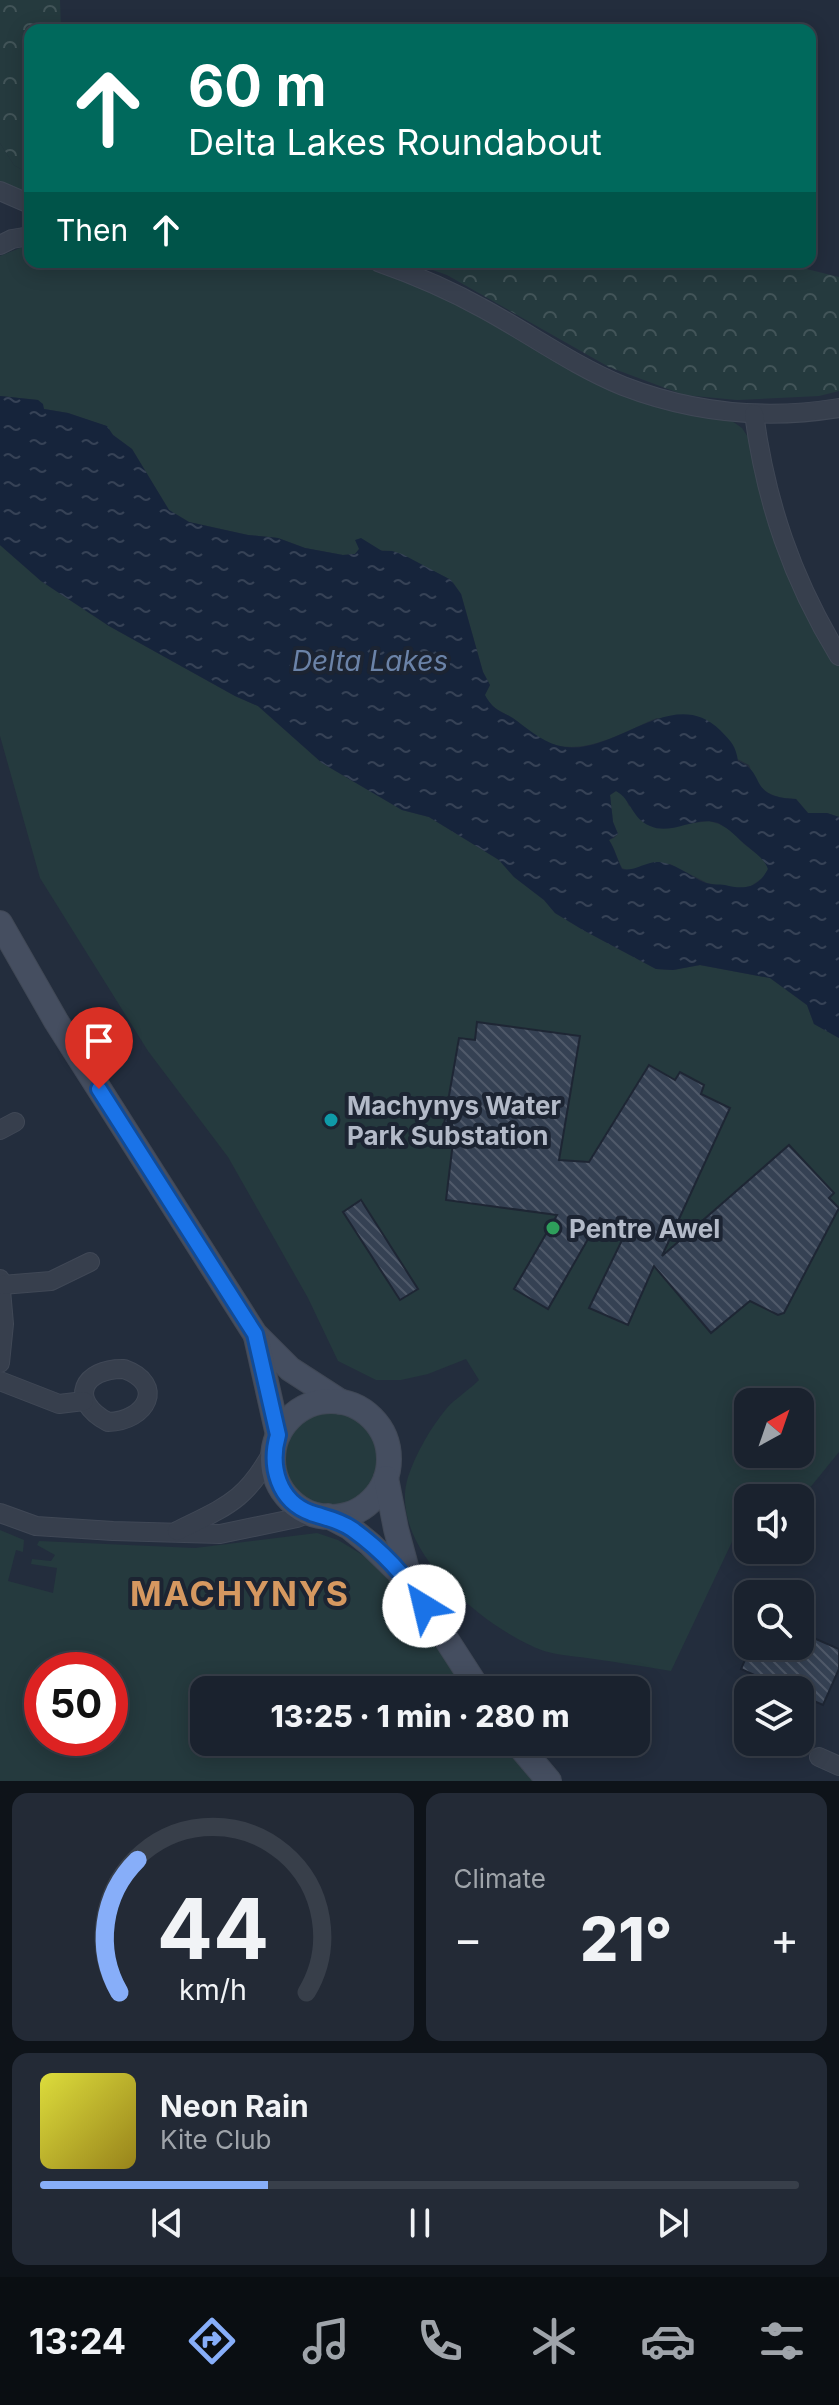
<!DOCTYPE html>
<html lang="en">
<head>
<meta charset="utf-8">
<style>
  body { margin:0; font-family:Inter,sans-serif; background:#232a36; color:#f1f3f6; height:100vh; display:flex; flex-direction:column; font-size:30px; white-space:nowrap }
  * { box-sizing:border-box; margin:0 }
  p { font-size:26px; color:#9fa4aa }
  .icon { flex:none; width:44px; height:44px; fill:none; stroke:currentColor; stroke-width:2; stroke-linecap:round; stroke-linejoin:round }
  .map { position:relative; height:1781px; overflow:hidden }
  .details { display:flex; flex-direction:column; gap:12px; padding:12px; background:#0e1319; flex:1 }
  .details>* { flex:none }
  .top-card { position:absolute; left:24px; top:24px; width:792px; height:244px; border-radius:16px; box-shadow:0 4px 20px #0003,0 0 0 2px #383f4a; background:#00695c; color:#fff; overflow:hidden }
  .needle { width:52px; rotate:40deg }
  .tools { position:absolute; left:734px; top:1388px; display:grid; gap:16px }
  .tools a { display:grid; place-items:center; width:80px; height:80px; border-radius:16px; background:#1a222e; box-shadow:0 4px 20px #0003,0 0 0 2px #383f4a; font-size:40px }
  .speed { position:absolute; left:24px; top:1652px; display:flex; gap:16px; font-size:40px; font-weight:700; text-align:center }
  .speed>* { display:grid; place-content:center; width:104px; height:104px; border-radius:50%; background:#1a222e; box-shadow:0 4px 20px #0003,0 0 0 2px #383f4a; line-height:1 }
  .speed .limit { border:12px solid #d22; background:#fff; color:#111 }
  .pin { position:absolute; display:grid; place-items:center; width:68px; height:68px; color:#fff; margin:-82px -34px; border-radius:50% 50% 50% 0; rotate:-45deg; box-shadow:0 0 8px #0007 }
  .pin .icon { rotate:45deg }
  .me { position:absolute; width:88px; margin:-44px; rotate:324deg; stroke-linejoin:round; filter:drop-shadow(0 0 6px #0008) }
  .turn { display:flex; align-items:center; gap:28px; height:168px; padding:0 32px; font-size:36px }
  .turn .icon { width:104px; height:104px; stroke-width:2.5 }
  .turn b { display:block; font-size:56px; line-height:68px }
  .then { display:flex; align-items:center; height:76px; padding:0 32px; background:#0003; gap:16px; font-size:30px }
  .big { font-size:60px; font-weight:800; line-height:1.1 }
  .details .widget { flex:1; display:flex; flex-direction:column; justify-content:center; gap:12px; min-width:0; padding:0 28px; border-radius:16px; background:#232a36 }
  .details .dial { align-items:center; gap:0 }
  .dial svg { height:208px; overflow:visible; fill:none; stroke:#383f4a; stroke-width:7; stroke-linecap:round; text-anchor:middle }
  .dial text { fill:#f1f3f6; stroke:none }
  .song { display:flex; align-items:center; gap:24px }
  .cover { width:96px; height:96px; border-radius:12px; background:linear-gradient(135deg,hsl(60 70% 55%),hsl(50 70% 35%)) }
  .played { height:8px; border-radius:4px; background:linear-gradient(90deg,#87aef9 30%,#383f4a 30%) }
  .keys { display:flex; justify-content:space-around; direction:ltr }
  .heat { display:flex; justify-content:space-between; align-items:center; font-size:44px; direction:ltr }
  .details .tiles { flex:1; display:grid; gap:12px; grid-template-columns:1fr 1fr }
  .widget:last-child { grid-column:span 2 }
  .trip { position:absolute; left:190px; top:1676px; width:460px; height:80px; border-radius:16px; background:#1a222e; box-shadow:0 4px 20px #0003,0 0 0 2px #383f4a; font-weight:800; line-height:80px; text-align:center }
  .menu { display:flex; height:128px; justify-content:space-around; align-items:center; background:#0a0e12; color:#9fa4aa }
  .menu .icon { width:56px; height:56px }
  .menu .on { color:#87aef9 }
  .menu b { font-size:36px; color:#f1f3f6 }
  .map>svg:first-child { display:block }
</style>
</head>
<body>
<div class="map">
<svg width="839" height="1781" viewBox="0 0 839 1781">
  <defs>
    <pattern id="forest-crowns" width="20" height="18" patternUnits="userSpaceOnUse" patternTransform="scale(2)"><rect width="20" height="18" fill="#253a3e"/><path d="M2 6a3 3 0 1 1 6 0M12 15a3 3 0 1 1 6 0" fill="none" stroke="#425458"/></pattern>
    <pattern id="water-ripples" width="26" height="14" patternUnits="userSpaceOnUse" patternTransform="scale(2)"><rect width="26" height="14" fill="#16243b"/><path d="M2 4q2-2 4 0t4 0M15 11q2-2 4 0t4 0" fill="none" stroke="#364256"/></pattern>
    <pattern id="building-back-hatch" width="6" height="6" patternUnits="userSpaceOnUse" patternTransform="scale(2)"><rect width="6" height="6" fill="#354153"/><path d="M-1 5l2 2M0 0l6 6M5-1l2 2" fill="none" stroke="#505a6a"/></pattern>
  </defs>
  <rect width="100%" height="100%" fill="#232d3d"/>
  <g fill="#253a3e" fill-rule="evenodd">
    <polygon points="0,143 14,165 30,174 30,199 11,189 0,181"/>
    <path d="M30,244v18h326l58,19 183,99 135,41 10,7 6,9 85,221 6,8v151l-12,-4h-19l-12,-14c-28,-1 -37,-8 -47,-34l-92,-47c-39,16 -78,43 -120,20 -7,-4 -13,-11 -19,-16 -15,-12 -23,-9 -34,-27l6,-10 -7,-13 -22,-78 -10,-14 -59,-29 -33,-2 -4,5 -12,1 -38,-7 -27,-10 -30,-3 -59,-13 -20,-12 -37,-61 -19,-14 -7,-9 -38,-13 -24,-4 -6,-9 -38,-4v-140z"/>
    <path d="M0,545l41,36 68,45 126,70 23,10 64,57 80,47 27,7 70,43 15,17 30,23 11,13 28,17 73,39 17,1 27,-5 70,13 37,27 7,19 25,14v414l-39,48v-2h-52v10l-77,163c-28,-5 -56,-9 -84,-13 -14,-2 -30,-3 -43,-7 -58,-21 -158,-103 -136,-174 8,-24 23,-50 39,-69 9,-10 22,-18 32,-28l-13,-21 -38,15 -27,6h-25l-38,-19 -30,-63 -80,-141 -80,-106 -108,-173 -40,-142zM748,1402h52v52h-52z"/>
    <path d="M616,791l8,4 5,11 64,17 16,-2 10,3 13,7 12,13 21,16 3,9 -4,8 -13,9 -14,3 -30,-6 -37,-19 -43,6 -5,-2c-5,-9 -7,-19 -13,-28l5,-2 4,-4 -5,-12 -3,-27z"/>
    <circle cx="330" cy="1458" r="50"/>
    <path d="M0,1530l24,10 -1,12 -7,-2 -8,31 45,12 4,-25 -26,-4 1,-5 19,2 4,-6 -18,-10 2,-4 156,7 122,-15 21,7 28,17 4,-3 11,12 86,124h-263v52h300l33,39h-537zM42,1670h68v68h-68z"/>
  </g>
  <g fill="url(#forest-crowns)">
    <polygon points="0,0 60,0 61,30 30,30 30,174 14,165 0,143"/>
    <polygon points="410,262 778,262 839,277 839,391 819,396 737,400 684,395 609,367 447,275"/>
  </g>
  <path fill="url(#water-ripples)" fill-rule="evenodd" d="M0,396l38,4 5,4 1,5 24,4 39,13 6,9 19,14 37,61 20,12 59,13 30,3 27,10 38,7 12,-1 4,-5 -4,-9 6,-2 21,13h10l10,3 49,26 10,14 22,78 7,13 -5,10c10,18 17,15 32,26 15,11 28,23 48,26 52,7 108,-63 155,-17 11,11 16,16 18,31 30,12 8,36 58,38l12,14h19l12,4v221l-25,-14 -7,-19 -37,-27 -70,-13 -27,5 -17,-1 -73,-39 -28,-17 -11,-13 -30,-23 -15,-17 -70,-43 -27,-7 -80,-47 -64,-57 -23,-10 -126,-70 -68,-45 -41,-36zM616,791c15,8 16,28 34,35 22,10 45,-11 68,-3 12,6 19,15 29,23 9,8 17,12 21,23 -10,19 -24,21 -43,16 -6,-1 -13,0 -19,-2 -16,-6 -28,-19 -47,-21 -13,-1 -25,10 -37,7 -5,-10 -7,-20 -13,-29l9,-6 -5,-12 -3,-27z"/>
  <g fill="url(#building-back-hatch)" stroke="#1e2634" stroke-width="2">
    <polygon points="477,1022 580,1036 559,1160 589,1162 649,1065 675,1080 680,1072 704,1085 701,1094 730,1108 662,1256 789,1145 834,1193 829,1198 839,1208 784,1313 778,1315 750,1301 711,1333 654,1266 628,1325 589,1308 626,1232 600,1218 548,1309 514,1289 557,1215 446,1200 453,1142 442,1136 459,1038 475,1040"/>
    <polygon points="361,1200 418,1289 400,1300 343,1212"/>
    <polygon points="800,1632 839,1649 839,1669 823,1705 800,1695 800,1690 788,1690 741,1669 751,1646 800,1646"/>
  </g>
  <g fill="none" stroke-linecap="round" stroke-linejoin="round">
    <defs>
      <g id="minor">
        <polyline points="0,191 30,204"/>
        <polyline points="0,245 12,239 30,236"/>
        <path d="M378,262c37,13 72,28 106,47 46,25 90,57 139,77 70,27 142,34 216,22"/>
        <path d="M754,414c12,89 38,165 85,242"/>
        <polyline points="0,1130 15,1122"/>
        <polyline points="0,1279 4,1324 0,1363"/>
        <polyline points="2,1285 51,1281 90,1262"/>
        <path d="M124,1369c42,15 23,52 -16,53 -41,-22 -25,-54 16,-53z"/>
        <polyline points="0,1381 59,1404 84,1401"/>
        <polyline points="0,1513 36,1526 113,1531 220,1534 297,1518 310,1513"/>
        <path d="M177,1531c50,-25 69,-30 97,-82"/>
        <polyline points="819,1757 839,1766"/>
      </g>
      <g id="secondary">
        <polyline points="0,923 56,1021 255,1334 290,1369 341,1402"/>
        <polyline points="256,1337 278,1435"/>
        <circle cx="331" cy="1459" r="58"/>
        <polyline points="386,1478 396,1529 410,1581"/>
        <polyline points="328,1516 349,1527 370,1544 410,1583 479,1690"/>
        <polyline points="516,1742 549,1781"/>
      </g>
    </defs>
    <use href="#minor" stroke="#404856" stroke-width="20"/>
    <use href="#secondary" stroke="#404856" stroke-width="26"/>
    <use href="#minor" stroke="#373f4d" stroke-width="18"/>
    <use href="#secondary" stroke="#454e60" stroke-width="24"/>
  </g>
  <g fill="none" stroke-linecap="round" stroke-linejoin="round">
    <defs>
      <path id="route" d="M99,1089l156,245 23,101c-9,31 0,66 33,78 15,5 28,7 41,16 28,20 54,47 72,77"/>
    </defs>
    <use href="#route" stroke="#114b97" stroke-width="20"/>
    <use href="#route" stroke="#1a73e8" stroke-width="14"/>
  </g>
  <circle fill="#0f9aa8" stroke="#1c2432" stroke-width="3" cx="331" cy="1120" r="8"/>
  <circle fill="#2e9e5b" stroke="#1c2432" stroke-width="3" cx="553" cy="1228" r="8"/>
  <g text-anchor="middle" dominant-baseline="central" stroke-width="8" stroke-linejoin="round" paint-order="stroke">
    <g font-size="26" font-weight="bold" fill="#b3bac8" stroke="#1c2432" text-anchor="start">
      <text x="347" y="1105">Machynys Water<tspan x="347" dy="30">Park Substation</tspan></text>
      <text x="569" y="1228">Pentre Awel</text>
    </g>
    <g font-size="28" font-style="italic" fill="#6b83a8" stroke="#1c2432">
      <text x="370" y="661">Delta Lakes</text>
    </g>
    <g font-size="34" font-weight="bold" letter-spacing="2" fill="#d69860" stroke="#1c2432">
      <text x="240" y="1593">MACHYNYS</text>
    </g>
  </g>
</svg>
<div class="tools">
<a><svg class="needle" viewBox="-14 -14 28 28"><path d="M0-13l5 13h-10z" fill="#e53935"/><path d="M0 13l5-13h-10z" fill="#9fa4aa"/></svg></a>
<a><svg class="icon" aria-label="sound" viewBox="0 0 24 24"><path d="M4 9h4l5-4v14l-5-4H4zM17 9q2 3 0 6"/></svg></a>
<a><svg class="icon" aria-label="search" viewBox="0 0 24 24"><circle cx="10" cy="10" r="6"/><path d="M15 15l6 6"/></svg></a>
<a><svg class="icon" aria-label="layers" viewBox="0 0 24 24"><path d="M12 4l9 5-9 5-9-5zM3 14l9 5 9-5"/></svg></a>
</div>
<div class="speed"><div class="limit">50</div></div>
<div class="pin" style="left:99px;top:1089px;background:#d93025"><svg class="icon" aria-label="arrive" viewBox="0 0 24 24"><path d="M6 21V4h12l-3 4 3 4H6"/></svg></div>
<svg class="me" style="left:424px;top:1606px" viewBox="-20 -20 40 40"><circle r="19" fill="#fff"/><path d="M0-13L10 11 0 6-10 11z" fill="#1a73e8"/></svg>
<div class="trip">13:25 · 1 min · 280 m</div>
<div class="top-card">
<div class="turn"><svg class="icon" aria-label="ahead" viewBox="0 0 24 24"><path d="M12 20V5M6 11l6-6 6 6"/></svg><div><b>60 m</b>Delta Lakes Roundabout</div></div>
<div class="then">Then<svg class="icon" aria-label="ahead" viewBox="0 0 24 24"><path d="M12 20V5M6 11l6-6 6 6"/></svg></div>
</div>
</div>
<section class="details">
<div class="tiles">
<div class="widget dial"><svg viewBox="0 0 100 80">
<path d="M14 69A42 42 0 1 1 86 69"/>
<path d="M14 69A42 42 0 0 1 21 18" stroke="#87aef9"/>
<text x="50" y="56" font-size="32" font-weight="700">44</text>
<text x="50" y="72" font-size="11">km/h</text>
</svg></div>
<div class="widget"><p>Climate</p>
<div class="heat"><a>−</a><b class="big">21°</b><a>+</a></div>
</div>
<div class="widget">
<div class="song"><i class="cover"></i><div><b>Neon Rain</b><p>Kite Club</p></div></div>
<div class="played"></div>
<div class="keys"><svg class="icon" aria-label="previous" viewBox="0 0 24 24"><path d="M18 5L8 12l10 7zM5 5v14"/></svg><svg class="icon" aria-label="pause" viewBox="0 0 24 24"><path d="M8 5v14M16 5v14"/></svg><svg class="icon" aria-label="next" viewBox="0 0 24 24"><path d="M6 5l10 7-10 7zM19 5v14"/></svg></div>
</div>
</div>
</section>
<nav class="menu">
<b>13:24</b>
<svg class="icon on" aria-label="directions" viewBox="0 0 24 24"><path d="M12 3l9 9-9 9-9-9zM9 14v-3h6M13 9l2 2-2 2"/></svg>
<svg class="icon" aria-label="music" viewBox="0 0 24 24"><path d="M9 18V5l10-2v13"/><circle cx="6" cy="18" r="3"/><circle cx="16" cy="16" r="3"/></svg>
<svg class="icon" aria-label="phone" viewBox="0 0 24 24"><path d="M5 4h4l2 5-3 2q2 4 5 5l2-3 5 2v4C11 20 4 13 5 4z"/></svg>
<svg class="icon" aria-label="climate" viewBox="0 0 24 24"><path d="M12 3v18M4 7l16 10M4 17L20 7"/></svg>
<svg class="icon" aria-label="car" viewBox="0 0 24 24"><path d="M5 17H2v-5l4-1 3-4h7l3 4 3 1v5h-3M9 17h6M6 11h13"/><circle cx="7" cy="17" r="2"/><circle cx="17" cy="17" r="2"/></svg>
<svg class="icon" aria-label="filters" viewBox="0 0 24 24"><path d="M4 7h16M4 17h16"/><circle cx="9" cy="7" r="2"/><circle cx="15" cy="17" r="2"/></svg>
</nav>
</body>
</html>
